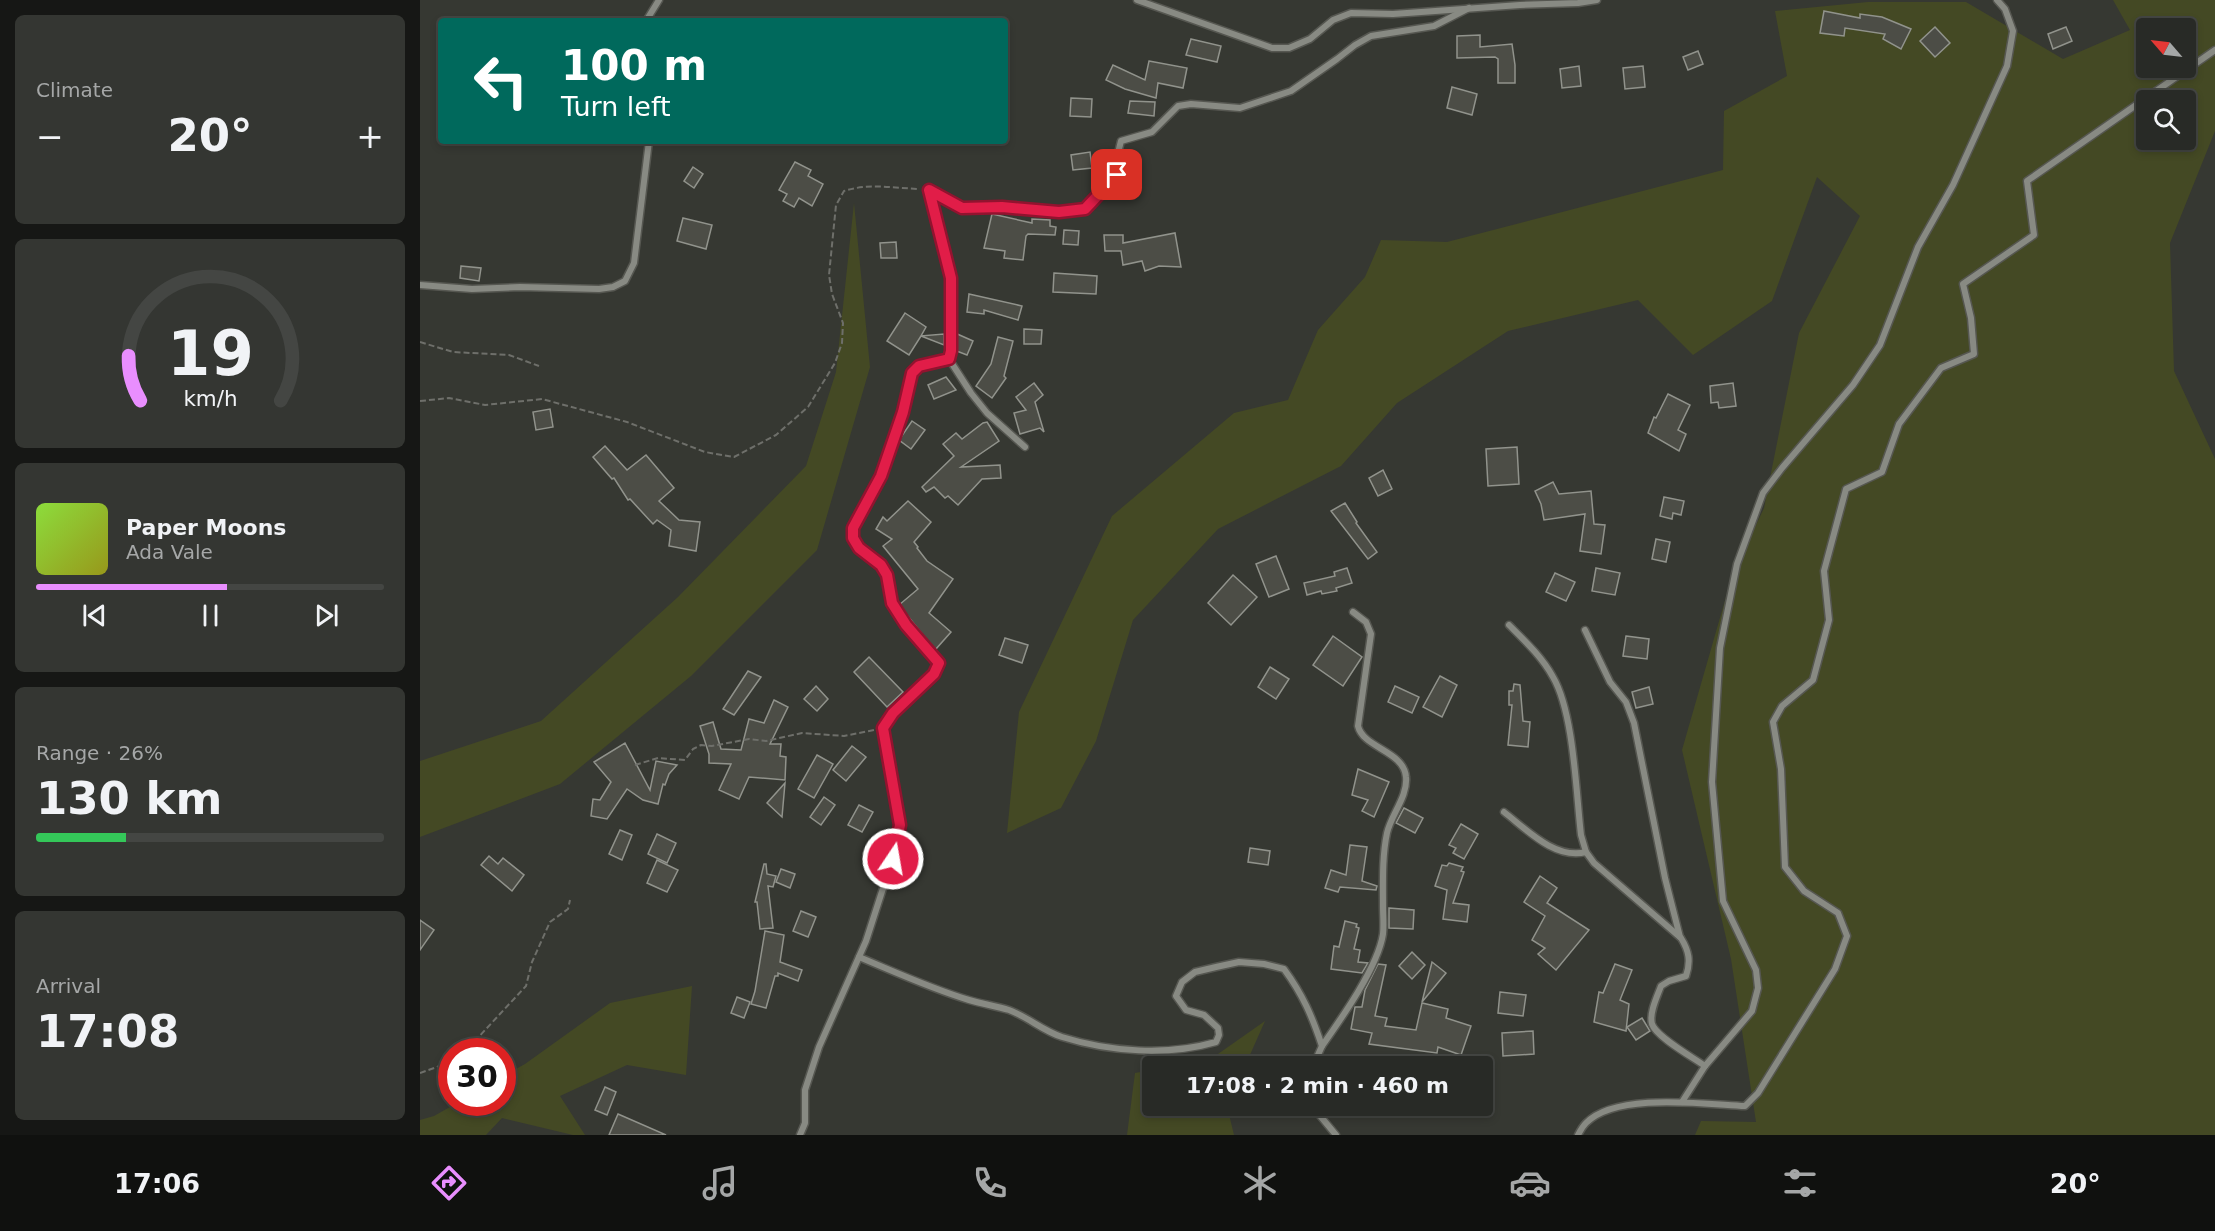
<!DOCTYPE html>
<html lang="en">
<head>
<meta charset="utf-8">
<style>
  body { margin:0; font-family:"DejaVu Sans",sans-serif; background:#343632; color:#f1f3f6; height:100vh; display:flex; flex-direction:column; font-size:22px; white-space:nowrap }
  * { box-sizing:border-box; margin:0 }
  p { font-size:20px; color:#a5a7a7 }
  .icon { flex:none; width:33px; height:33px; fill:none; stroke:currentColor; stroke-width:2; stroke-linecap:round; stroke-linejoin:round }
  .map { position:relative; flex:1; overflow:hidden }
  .sheet { display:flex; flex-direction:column; gap:15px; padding:15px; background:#161715; width:420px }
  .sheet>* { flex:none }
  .hud { position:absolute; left:18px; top:18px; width:570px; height:126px; border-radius:6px; box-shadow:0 3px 9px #0003,0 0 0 2px #444643; background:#00695c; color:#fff; overflow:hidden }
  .needle { width:39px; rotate:298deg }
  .tools { position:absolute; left:1716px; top:18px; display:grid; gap:12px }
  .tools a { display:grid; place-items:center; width:60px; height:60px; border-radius:6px; background:#282a26; box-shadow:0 3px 9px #0003,0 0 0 2px #444643; font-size:30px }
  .speed { position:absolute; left:18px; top:1038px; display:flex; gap:12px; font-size:30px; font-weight:700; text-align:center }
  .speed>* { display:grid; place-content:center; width:78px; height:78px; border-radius:50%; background:#282a26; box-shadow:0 3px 9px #0003,0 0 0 2px #444643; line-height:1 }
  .speed .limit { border:9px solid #d22; background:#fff; color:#111 }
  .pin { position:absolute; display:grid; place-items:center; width:51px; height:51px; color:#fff; margin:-26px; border-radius:12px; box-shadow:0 3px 9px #0006 }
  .me { position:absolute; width:66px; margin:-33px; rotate:12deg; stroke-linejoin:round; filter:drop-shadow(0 0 4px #0008) }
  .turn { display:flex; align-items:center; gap:21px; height:126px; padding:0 24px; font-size:27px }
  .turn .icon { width:78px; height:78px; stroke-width:2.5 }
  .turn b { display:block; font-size:42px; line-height:51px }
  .big { font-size:45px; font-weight:600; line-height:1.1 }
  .sheet .card { flex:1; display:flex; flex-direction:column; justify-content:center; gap:9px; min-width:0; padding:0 21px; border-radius:9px; background:#343632 }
  .sheet .dial { align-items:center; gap:0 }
  .dial svg { height:156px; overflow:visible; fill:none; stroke:#444643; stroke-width:7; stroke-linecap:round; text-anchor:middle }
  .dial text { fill:#f1f3f6; stroke:none }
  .song { display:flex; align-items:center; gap:18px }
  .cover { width:72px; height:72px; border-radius:9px; background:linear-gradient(135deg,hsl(90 70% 55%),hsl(60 70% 35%)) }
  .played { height:6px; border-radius:3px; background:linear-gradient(90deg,#e98efe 55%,#444643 55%) }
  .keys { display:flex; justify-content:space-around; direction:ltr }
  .heat { display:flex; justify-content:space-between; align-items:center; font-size:33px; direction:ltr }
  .charge { height:9px; border-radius:4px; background:linear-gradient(90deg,#34c759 26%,#444643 0) }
  .trip { position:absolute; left:722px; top:1056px; width:351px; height:60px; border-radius:6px; background:#282a26; box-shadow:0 3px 9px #0003,0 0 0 2px #444643; font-weight:600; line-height:60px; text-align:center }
  .menu { display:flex; height:96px; justify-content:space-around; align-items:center; background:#10110f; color:#a5a7a7 }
  .menu .icon { width:42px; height:42px }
  .menu .current { color:#e98efe }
  .menu b { font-size:27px; color:#f1f3f6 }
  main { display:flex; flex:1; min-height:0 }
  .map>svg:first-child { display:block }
</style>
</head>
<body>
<main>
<section class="sheet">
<div class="card"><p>Climate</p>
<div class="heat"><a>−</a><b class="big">20°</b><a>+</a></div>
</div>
<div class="card dial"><svg viewBox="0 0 100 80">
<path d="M14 69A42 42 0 1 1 86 69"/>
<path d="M14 69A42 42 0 0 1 8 46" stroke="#e98efe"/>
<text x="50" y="56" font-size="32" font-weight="700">19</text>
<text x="50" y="72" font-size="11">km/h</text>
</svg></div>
<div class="card">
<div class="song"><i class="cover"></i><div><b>Paper Moons</b><p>Ada Vale</p></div></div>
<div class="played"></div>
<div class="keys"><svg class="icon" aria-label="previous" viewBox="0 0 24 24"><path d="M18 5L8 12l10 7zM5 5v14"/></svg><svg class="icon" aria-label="pause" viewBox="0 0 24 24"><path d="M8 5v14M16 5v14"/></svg><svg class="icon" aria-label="next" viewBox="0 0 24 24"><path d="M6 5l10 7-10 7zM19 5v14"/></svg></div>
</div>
<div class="card"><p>Range · 26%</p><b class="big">130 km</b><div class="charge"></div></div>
<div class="card"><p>Arrival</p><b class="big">17:08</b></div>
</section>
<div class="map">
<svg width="1795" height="1135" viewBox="0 0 1795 1135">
  <rect width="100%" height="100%" fill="#363832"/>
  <g fill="#444924" fill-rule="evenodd">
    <path d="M1693,0h102v131l-45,112 4,128 41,88v676h-520l6,-14 55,1 -25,-163 -49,-209 50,-174 32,-68 35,-175 61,-117 -43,-39 -45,124 -79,54 -55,-55 -130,31 -111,72 -56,63 -123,63 -85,91 -37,121 -35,67 -54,25 12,-121 93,-196 122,-103 54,-13 30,-70 47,-53 16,-37 66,2 276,-72 1,-59 63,-35 -12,-65 93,-9h98l97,57 67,-29zM1726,28h40v40h-40zM1726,100h40v40h-40z"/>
    <polygon points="434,203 450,367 397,550 271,676 140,784 0,837 0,761 121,721 258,597 386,466 416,372"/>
    <polygon points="272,986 266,1075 207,1065 140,1096 165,1135 153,1135 82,1118 66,1135 0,1135 0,1120 14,1116 37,1103 82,1102 83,1076 105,1064 190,1003"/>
    <polygon points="845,1021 825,1066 753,1066 788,1061"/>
    <polygon points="732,1070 732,1106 807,1106 814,1135 707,1135 715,1073"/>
  </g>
  <g fill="#4c4d46" stroke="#91938c" stroke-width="1.5">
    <polygon points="1404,11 1440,18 1440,14 1462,17 1491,29 1481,49 1463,39 1465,34 1425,28 1424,36 1400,33"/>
    <polygon points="1515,27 1530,43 1515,57 1500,41"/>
    <polygon points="1646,27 1652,41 1633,49 1628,34"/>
    <polygon points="1060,35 1060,47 1092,44 1095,65 1095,83 1078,83 1078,59 1075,57 1037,58 1037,36"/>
    <polygon points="771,39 801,46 797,62 766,55"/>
    <polygon points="1278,51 1283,64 1268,70 1263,57"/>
    <polygon points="729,61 767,68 763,88 738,83 736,98 705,89 686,80 693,65 725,80"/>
    <polygon points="1159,66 1161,86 1142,88 1140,69"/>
    <polygon points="1223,66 1225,87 1205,89 1203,68"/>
    <polygon points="1032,87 1057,94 1052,115 1027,108"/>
    <polygon points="651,98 672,99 671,117 650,116"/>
    <polygon points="710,101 735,102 734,116 708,113"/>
    <polygon points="670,152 672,168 653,170 651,155"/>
    <polygon points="375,162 391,170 388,176 403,184 392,206 379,198 374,207 363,201 367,194 359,190"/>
    <polygon points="273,167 283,174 274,188 264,181"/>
    <polygon points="572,214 612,223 612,219 630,220 630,226 636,227 635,235 608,234 606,236 603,260 584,258 585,251 564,248"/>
    <polygon points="263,218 292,225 286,249 257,241"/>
    <polygon points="644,230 659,231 658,245 643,244"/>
    <polygon points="755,233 761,267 739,266 725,271 722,261 703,265 701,251 685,251 684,235 703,235 703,243"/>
    <polygon points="476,242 477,258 461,258 460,243"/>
    <polygon points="41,266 61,268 59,281 40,278"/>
    <polygon points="634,273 677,276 676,294 633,292"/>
    <polygon points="549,294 602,306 598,320 564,310 564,314 547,312"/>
    <polygon points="485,313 506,327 501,336 524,334 524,345 501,336 489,355 467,341"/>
    <polygon points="604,329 622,330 621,344 604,344"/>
    <polygon points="535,333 553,341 547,355 534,350"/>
    <polygon points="578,337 593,341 584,376 586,378 572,398 556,386 571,364"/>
    <polygon points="526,377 536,390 514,399 508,385"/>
    <polygon points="614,383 623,395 615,402 624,432 620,428 600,434 594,413 606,410 596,397"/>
    <polygon points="1313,383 1316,406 1299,408 1298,402 1291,403 1290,386"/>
    <polygon points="1248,394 1270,405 1258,430 1266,434 1259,451 1228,433 1234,417 1236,418"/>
    <polygon points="130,409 133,427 116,430 113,412"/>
    <polygon points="492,421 505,430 491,449 479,440"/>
    <polygon points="567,422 579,441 541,467 580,465 581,478 562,479 538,505 528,496 525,498 514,487 506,492 502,487 534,456 523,444 536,433 542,439 563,423"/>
    <polygon points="185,446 207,470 226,455 254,488 239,501 259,520 280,522 276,551 249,546 251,530 237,520 233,524 210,499 208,500 194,478 192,479 173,457"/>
    <polygon points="1097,447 1099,484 1068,486 1066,449"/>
    <polygon points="963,470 972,489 958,496 949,478"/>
    <polygon points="1133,482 1139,494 1171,491 1174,524 1185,525 1181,554 1160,551 1165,514 1124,520 1121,504 1115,491"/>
    <polygon points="1244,497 1264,501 1261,515 1253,513 1252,519 1240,516"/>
    <polygon points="488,501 511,522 494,542 498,547 497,548 507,561 533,579 509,613 531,632 515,650 479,605 498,589 463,546 472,539 456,529 463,517 467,521"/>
    <polygon points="925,503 937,522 936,523 957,552 948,559 911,511"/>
    <polygon points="1236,539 1250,542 1246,562 1232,559"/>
    <polygon points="856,556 869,589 849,597 836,564"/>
    <polygon points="927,568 932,583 916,588 917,591 902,594 901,591 887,595 884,583 915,576 914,572"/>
    <polygon points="1176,568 1200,573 1195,595 1172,591"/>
    <polygon points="1135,573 1155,582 1146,601 1126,592"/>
    <polygon points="813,575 837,597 811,625 788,603"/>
    <polygon points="913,636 942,657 923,686 893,665"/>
    <polygon points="1206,636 1229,639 1227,659 1203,656"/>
    <polygon points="585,638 608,645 602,663 579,655"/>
    <polygon points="449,657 483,692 467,707 434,672"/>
    <polygon points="850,667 869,679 856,699 838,687"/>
    <polygon points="328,671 341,677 314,715 303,709"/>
    <polygon points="1020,676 1037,685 1022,717 1003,707"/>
    <polygon points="1094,684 1100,685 1103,721 1110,722 1108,747 1088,745 1092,705 1089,705 1089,691 1093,691"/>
    <polygon points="396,686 408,699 397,711 384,699"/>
    <polygon points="975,686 999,697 992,713 968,702"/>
    <polygon points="1229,687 1233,704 1216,708 1212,692"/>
    <polygon points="354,700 368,707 350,744 361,744 360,756 366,757 365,780 329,777 319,799 299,790 311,764 289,763 289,754 280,726 293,722 301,749 321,750 329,719 344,723"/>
    <polygon points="205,743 230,790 236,761 257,765 249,774 245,785 243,784 238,804 223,800 207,789 187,819 171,816 173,799 180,800 191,782 174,762"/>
    <polygon points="432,746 446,757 426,781 413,770"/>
    <polygon points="397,755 413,764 394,798 378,789"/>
    <polygon points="938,769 969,782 954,817 942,811 948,800 932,795"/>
    <polygon points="365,783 362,817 347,803"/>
    <polygon points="404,797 415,805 401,825 390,817"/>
    <polygon points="439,805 453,812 442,832 428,825"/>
    <polygon points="984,808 1003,818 995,833 976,823"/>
    <polygon points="1041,824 1058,834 1044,859 1033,853 1036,848 1029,845"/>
    <polygon points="200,830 212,835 202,860 189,854"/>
    <polygon points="237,834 256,843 247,863 228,854"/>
    <polygon points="930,845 947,847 942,881 957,886 956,890 920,887 918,892 905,888 911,870 926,875"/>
    <polygon points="830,848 850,851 848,865 828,862"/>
    <polygon points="69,856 78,864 83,858 104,875 92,891 61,865"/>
    <polygon points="237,860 258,870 247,892 227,883"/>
    <polygon points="1029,863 1043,867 1041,871 1044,872 1033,903 1049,905 1047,922 1023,919 1027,890 1015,886 1022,865 1027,866"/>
    <polygon points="344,864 346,864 347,874 356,876 353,887 348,886 353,928 340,929 337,902 335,902"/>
    <polygon points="361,869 375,874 370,888 356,882"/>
    <polygon points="1120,876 1137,888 1127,903 1169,930 1136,970 1118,954 1125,948 1112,940 1125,916 1104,902"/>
    <polygon points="969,908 994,910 993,929 969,928"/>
    <polygon points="381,911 396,917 388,937 373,931"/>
    <polygon points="0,920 14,930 0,950"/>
    <polygon points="925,921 937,924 936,927 939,928 934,949 940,950 938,962 948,963 942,973 911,969 914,946 919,947"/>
    <polygon points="345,931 364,935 360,962 382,970 378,981 358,973 358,976 355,976 346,1008 331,1004 335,991"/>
    <polygon points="992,952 1005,965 992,979 979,966"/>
    <polygon points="1012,962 1026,973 1002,1002"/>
    <polygon points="958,964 966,965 955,1016 967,1018 965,1026 996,1030 1002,1003 1028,1009 1026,1018 1051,1026 1041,1055 1018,1047 1017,1053 949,1044 952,1033 931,1029 935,1007 942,1007 945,990"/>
    <polygon points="1195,964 1212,970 1200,1000 1209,1004 1206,1031 1174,1022 1179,992 1183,993"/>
    <polygon points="1080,992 1106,995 1103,1016 1078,1013"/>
    <polygon points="317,997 330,1002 324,1018 311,1013"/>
    <polygon points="1222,1018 1230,1031 1216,1040 1207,1027"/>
    <polygon points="1113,1031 1114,1054 1083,1056 1082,1033"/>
    <polygon points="185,1087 196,1092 187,1115 175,1110"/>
    <polygon points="198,1114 246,1135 189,1135"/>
  </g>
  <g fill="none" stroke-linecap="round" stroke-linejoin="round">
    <defs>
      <g id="minor">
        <polyline points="717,0 852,48 869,48 890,39 913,20 931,13 973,14 1100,5 1158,3 1177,0"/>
        <polyline points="226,21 239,0"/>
        <polyline points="509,190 542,208 582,207 639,212 665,209 697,175 697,157 701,141 732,132 758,106 771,104 820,108 871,91 917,59 935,45 951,36 1014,26 1049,8"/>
        <polyline points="0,285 52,289 100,287 179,289 193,287 205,281 214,263 229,141"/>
        <polyline points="529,359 551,393 567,413 605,447"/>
        <path d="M1089,625c16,16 33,32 44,52 21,36 23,116 28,158l5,17 8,11 87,75c8,13 10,23 5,38l-17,5 -8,5c-4,11 -12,27 -9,38 4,13 42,34 53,42"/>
        <polyline points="1165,630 1190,682 1206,702 1214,723 1245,878 1260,937"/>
        <path d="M1084,812c22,17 51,48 82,40"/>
        <path d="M439,957c36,15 73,32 110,43 13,4 27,6 40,10 19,7 34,21 53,27 48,15 106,19 154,5l3,-7 -1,-7 -14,-13 -18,-5 -10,-14 6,-14 13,-10 21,-5 23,-5 25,2 20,5c19,26 28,47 38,77l-9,20"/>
        <path d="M902,1046c19,-27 56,-79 61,-112 1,-9 0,-19 0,-27 0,-25 -1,-50 4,-74 4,-18 21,-37 19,-56 -2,-26 -43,-29 -48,-51l13,-92 -5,-12 -13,-10"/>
        <polyline points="1262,1102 1285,1066 1332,1011 1338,988 1336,970 1303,901 1292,782 1300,648 1317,564 1343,493 1362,468 1433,385 1460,345 1498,247 1533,185 1587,66 1593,31 1585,9 1577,0"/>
        <polyline points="892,1106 916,1135"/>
        <polyline points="380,1135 385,1123 385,1090 399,1047 446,941 477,845 480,825 463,728 473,713 514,674 519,663 486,625 472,603 467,575 461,565 439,548 433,538 433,528 461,476 483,412 492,373 499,366 529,359 531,278 509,190"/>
        <path d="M1158,1135c2,-4 5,-9 8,-12 30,-31 118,-19 159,-17l13,-13 77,-124 12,-33 -9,-23 -34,-22 -19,-24 -4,-98 -8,-47 9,-16 31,-26 16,-60 -5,-49 22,-82 36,-17 17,-48 42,-56 33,-14 -3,-36 -8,-34 71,-49 -7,-54 188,-131"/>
      </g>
    </defs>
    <use href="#minor" stroke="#565751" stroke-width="9"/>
    <g stroke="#6e6f6a" stroke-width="2" stroke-dasharray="6 3" stroke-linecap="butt">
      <polyline points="0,342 33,352 89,355 119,366"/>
      <path d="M0,401l29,-3 36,7 57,-6 85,23 78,30 29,5 42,-22 32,-28 27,-44 7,-20 1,-20 -11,-29 -3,-19 7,-70 8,-14c24,-8 50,-3 75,-2"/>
      <polyline points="215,765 238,758 265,760 273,749 281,745 292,746 329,739 346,741 382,733 424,736 454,730"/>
      <polyline points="40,1052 53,1043 106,986 112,962 130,922 148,909 150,900"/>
      <polyline points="0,1073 17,1067 32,1058"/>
    </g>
    <use href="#minor" stroke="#888a83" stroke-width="6"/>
  </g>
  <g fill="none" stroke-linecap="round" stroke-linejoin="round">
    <defs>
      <polyline id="route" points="473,859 480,825 463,728 473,713 514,674 519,663 486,625 472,603 467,575 461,565 439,548 433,538 433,528 461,476 483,412 492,373 499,366 529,359 531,351 531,278 509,190 542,208 582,207 639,212 665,209 697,175"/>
    </defs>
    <use href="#route" stroke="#92132f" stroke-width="15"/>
    <use href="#route" stroke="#e11d48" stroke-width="10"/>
  </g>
</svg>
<div class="tools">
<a><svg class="needle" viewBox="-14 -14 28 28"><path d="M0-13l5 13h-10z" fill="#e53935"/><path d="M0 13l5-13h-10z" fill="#a5a7a7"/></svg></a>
<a><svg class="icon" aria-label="search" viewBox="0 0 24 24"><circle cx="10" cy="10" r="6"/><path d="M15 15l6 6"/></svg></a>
</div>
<div class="speed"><div class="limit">30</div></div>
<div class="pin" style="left:697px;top:175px;background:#d93025"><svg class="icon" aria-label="arrive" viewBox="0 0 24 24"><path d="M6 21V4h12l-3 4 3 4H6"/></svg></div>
<svg class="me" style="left:473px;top:859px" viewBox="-20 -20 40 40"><circle r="17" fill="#e11d48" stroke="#fff" stroke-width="3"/><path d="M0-11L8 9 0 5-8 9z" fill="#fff"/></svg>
<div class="trip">17:08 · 2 min · 460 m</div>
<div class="hud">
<div class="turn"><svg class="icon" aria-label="left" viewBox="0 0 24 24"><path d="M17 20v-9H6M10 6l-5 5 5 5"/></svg><div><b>100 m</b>Turn left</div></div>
</div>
</div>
</main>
<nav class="menu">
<b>17:06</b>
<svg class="icon current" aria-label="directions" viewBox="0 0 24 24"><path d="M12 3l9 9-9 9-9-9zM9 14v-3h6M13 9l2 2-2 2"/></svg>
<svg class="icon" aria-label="music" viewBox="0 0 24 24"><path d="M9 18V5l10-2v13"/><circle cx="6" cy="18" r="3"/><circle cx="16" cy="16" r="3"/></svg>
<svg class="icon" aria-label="phone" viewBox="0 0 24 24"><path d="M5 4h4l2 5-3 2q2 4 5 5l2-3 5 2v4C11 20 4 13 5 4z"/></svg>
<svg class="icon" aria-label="climate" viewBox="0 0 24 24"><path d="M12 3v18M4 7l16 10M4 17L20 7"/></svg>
<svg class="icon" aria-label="car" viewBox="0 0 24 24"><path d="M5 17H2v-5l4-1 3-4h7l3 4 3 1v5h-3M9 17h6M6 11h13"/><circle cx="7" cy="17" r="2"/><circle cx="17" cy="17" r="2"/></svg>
<svg class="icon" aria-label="filters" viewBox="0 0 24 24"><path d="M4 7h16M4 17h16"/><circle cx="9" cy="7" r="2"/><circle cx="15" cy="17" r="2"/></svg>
<b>20°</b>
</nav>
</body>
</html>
